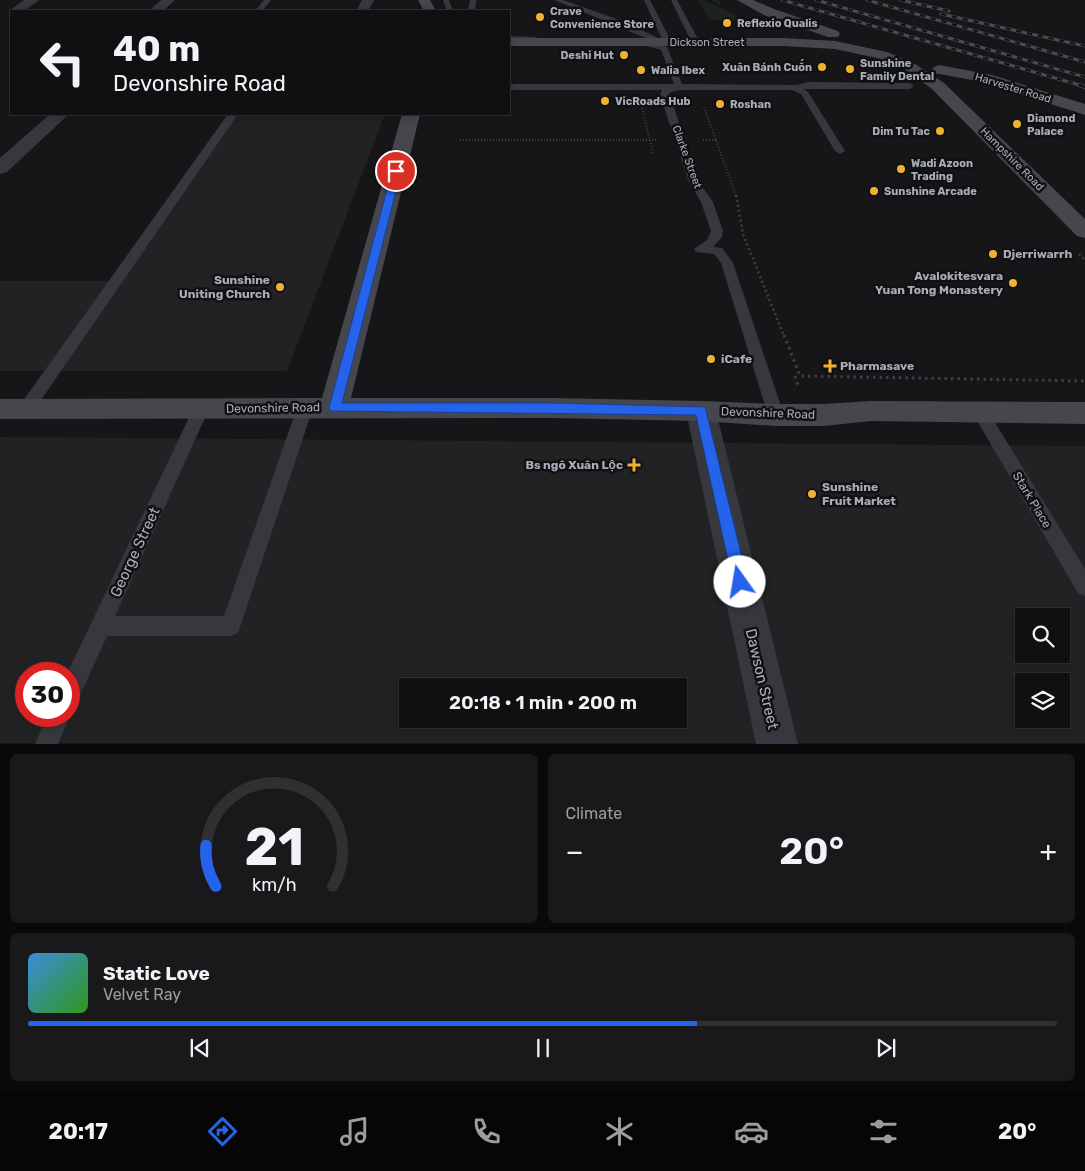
<!DOCTYPE html>
<html lang="en">
<head>
<meta charset="utf-8">
<style>
  body { margin:0; font-family:Rubik,sans-serif; background:#19191b; color:#f1f3f6; height:100vh; display:flex; flex-direction:column; font-size:19px; white-space:nowrap }
  * { box-sizing:border-box; margin:0 }
  p { font-size:16px; color:#9c9d9f }
  .icon { flex:none; width:28px; height:28px; fill:none; stroke:currentColor; stroke-width:2; stroke-linecap:round; stroke-linejoin:round }
  .map { position:relative; height:744px; overflow:hidden }
  .drawer { display:flex; flex-direction:column; gap:10px; padding:10px; background:#09090a; flex:1 }
  .drawer>* { flex:none }
  .hud { position:absolute; left:10px; top:10px; width:500px; height:105px; border-radius:0px; box-shadow:0 2px 8px #0003,0 0 0 1px #303032; background:#101012; color:#f1f3f6; overflow:hidden }
  .controls { position:absolute; left:1015px; top:608px; display:grid; gap:10px }
  .controls a { display:grid; place-items:center; width:55px; height:55px; border-radius:0px; background:#101012; box-shadow:0 2px 8px #0003,0 0 0 1px #303032; font-size:25px }
  .speed { position:absolute; left:15px; top:662px; display:flex; gap:10px; font-size:25px; font-weight:700; text-align:center }
  .speed>* { display:grid; place-content:center; width:65px; height:65px; border-radius:50%; background:#101012; box-shadow:0 2px 8px #0003,0 0 0 1px #303032; line-height:1 }
  .speed .limit { border:8px solid #d22; background:#fff; color:#111 }
  .pin { position:absolute; display:grid; place-items:center; width:42px; height:42px; color:#fff; margin:-21px; border:2px solid #fff; border-radius:50%; box-shadow:0 1px 5px #0007 }
  .me { position:absolute; width:55px; margin:-28px; rotate:347deg; stroke-linejoin:round; filter:drop-shadow(0 0 4px #0008) }
  .turn { display:flex; align-items:center; gap:18px; height:105px; padding:0 20px; font-size:22px }
  .turn .icon { width:65px; height:65px; stroke-width:2.5 }
  .turn b { display:block; font-size:35px; line-height:42px }
  .big { font-size:38px; font-weight:600; line-height:1.1 }
  .drawer .widget { flex:1; display:flex; flex-direction:column; justify-content:center; gap:8px; min-width:0; padding:0 18px; border-radius:8px; background:#19191b }
  .drawer .dial { align-items:center; gap:0 }
  .dial svg { height:130px; overflow:visible; fill:none; stroke:#303032; stroke-width:7; stroke-linecap:round; text-anchor:middle }
  .dial text { fill:#f1f3f6; stroke:none }
  .song { display:flex; align-items:center; gap:15px }
  .cover { width:60px; height:60px; border-radius:8px; background:linear-gradient(135deg,hsl(210 70% 55%),hsl(110 70% 35%)) }
  .played { height:5px; border-radius:2px; background:linear-gradient(90deg,#2563eb 65%,#303032 65%) }
  .keys { display:flex; justify-content:space-around; direction:ltr }
  .heat { display:flex; justify-content:space-between; align-items:center; font-size:28px; direction:ltr }
  .drawer .tiles { flex:1; display:grid; gap:10px; grid-template-columns:1fr 1fr }
  .widget:last-child { grid-column:span 2 }
  .trip { position:absolute; left:399px; top:678px; width:288px; height:50px; border-radius:0px; background:#101012; box-shadow:0 2px 8px #0003,0 0 0 1px #303032; font-weight:600; line-height:50px; text-align:center }
  .dock { display:flex; height:80px; justify-content:space-around; align-items:center; background:#060607; color:#9c9d9f }
  .dock .icon { width:35px; height:35px }
  .dock .active { color:#2563eb }
  .dock b { font-size:22px; color:#f1f3f6 }
  .map>svg:first-child { display:block }
</style>
</head>
<body>
<div class="map">
<svg width="1085" height="744" viewBox="0 0 1085 744">
  <rect width="100%" height="100%" fill="#161618"/>
  <g fill="#222225" fill-rule="evenodd">
    <polygon points="235,114 385,114 287,371 0,371 0,281 113,281"/>
    <path d="M0,437l1085,9v297h-1085zM1024,616h37v38h-37zM26,674h43v42h-43zM1024,681h37v38h-37zM408,686h270v33h-270z"/>
  </g>
  <polygon fill="#1c231d" points="703,0 740,17 733,20 710,20 698,1"/>
  <g fill="none" stroke-linecap="round" stroke-linejoin="round">
    <g stroke="#3d3f44" stroke-width="2" stroke-dasharray="1 2" stroke-linecap="butt">
      <polyline points="713,0 720,3"/>
      <polyline points="704,107 736,196"/>
      <polyline points="642,108 653,153"/>
      <polyline points="460,140 656,140"/>
      <polyline points="703,140 716,140"/>
    </g>
    <g stroke="#3d3f44" stroke-width="2.5" stroke-dasharray="2 3" stroke-linecap="butt">
      <polyline points="736,195 743,234 784,336"/>
      <polyline points="1079,254 1085,260"/>
    </g>
    <g stroke="#3d3f44" stroke-width="3" stroke-dasharray="2.5 4" stroke-linecap="butt">
      <polyline points="784,335 800,376 1085,381"/>
      <polyline points="795,376 798,386"/>
    </g>
    <g fill="#37383d" fill-rule="evenodd">
      <polygon points="264,0 271,0 262,11 255,11"/>
      <polygon points="443,0 449,0 453,11 447,11"/>
      <polygon points="470,0 476,0 475,11 468,11"/>
      <polygon points="554,0 563,0 625,22 660,39 653,41"/>
      <polygon points="644,0 650,0 670,39 669,41 662,39"/>
      <polygon points="671,0 677,0 698,39 697,41 690,39"/>
      <polygon points="509,36 535,37 539,39 535,41 509,40"/>
      <polygon points="640,40 667,47 682,84 797,85 808,82 910,83 914,86 910,89 804,89 808,92 845,151 840,154 835,151 801,94 792,90 678,90 669,93 699,182 713,202 723,231 722,237 713,247 722,248 733,263 784,415 782,419 776,421 770,419 768,415 721,263 714,254 696,252 694,249 707,240 711,231 701,202 689,182 660,95 662,90 509,90 509,84 674,84 661,50 640,44"/>
      <polygon points="228,114 238,114 32,413 26,415 20,413 18,409 20,405"/>
      <polygon points="305,402 311,404 313,408 238,633 231,636 107,636 77,702 69,705 69,674 67,674 195,405 201,403 207,405 209,409 115,616 224,616 297,408 299,404"/>
      <polygon points="980,406 986,408 1085,569 1085,596 1078,593 972,412 974,408"/>
      <polygon points="69,712 70,716 58,744 35,744 47,716 69,716"/>
    </g>
    <g fill="#37383d" fill-rule="evenodd">
      <polygon points="24,0 39,0 24,11 11,11 10,14 9,11"/>
      <polygon points="161,0 175,0 163,11 149,11"/>
      <polygon points="362,0 374,0 368,11 356,11"/>
      <polygon points="50,114 69,114 7,172 0,174 0,158"/>
      <polygon points="701,401 711,404 716,411 798,744 756,744 686,411 691,404"/>
    </g>
    <g fill="#45474d" fill-rule="evenodd">
      <polygon points="418,0 430,0 436,11 424,11"/>
      <polygon points="737,0 753,0 774,9 838,31 840,34 838,37 828,37 764,15"/>
      <polygon points="509,38 784,38 835,41 887,52 915,64 944,83 1085,219 1085,238 1077,236 932,89 903,68 877,58 835,49 784,46 509,46"/>
      <polygon points="939,65 992,75 1085,104 1085,115 983,82 934,73 931,70 934,67"/>
      <polygon points="402,114 420,114 351,398 552,398 701,401 776,404 824,404 871,401 1085,402 1085,424 871,421 824,426 776,426 701,421 552,418 0,419 0,399 322,398"/>
    </g>
    <defs>
      <g id="rail-far1">
        <polyline points="782,0 1083,86"/>
        <polyline points="816,0 1085,77"/>
        <polyline points="867,0 1085,62"/>
        <polyline points="900,0 949,11"/>
        <polyline points="941,14 1085,46"/>
      </g>
      <polyline id="rail" points="1079,85 1085,87"/>
    </defs>
    <use href="#rail-far1" stroke="#4a4c52" stroke-width="3"/>
    <use href="#rail" stroke="#4a4c52" stroke-width="4"/>
    <use href="#rail-far1" stroke="#111113" stroke-width="2" stroke-dasharray="5.5" stroke-linecap="butt"/>
    <use href="#rail" stroke="#111113" stroke-width="2.5" stroke-dasharray="8" stroke-linecap="butt"/>
  </g>
  <polygon fill="#2563eb" stroke="#184099" points="396,168 401,171 342,403 552,403 705,407 748,582 746,587 740,589 735,587 733,582 696,415 330,411 329,408 392,171"/>
  <g fill="#f2b134" stroke="#111113" stroke-width="2">
    <circle cx="540" cy="17" r="5"/>
    <circle cx="727" cy="23" r="5"/>
    <circle cx="624" cy="55" r="5"/>
    <circle cx="822" cy="67" r="5"/>
    <circle cx="850" cy="69" r="5"/>
    <circle cx="641" cy="70" r="5"/>
    <circle cx="605" cy="101" r="5"/>
    <circle cx="720" cy="104" r="5"/>
    <circle cx="1017" cy="124" r="5"/>
    <circle cx="940" cy="131" r="5"/>
    <circle cx="901" cy="169" r="5"/>
    <circle cx="874" cy="191" r="5"/>
    <circle cx="993" cy="254" r="5"/>
    <circle cx="1013" cy="283" r="5"/>
    <circle cx="280" cy="287" r="5"/>
    <circle cx="711" cy="359" r="5"/>
    <path d="M827.5 358.5h5v5h5v5h-5v5h-5v-5h-5v-5h5z"/>
    <path d="M631.5 457.5h5v5h5v5h-5v5h-5v-5h-5v-5h5z"/>
    <circle cx="812" cy="494" r="5"/>
  </g>
  <g text-anchor="middle" dominant-baseline="central" stroke-width="5" stroke-linejoin="round" paint-order="stroke">
    <g font-size="11" font-weight="bold" fill="#a8adb8" stroke="#111113" text-anchor="start">
      <text x="550" y="11">Crave<tspan x="550" dy="13">Convenience Store</tspan></text>
      <text x="737" y="23">Reflexio Qualis</text>
      <text x="614" y="55" text-anchor="end">Deshi Hut</text>
      <text x="860" y="63">Sunshine<tspan x="860" dy="13">Family Dental</tspan></text>
      <text x="812" y="67" text-anchor="end">Xuân Bánh Cuốn</text>
      <text x="651" y="70">Walia Ibex</text>
      <text x="615" y="101">VicRoads Hub</text>
      <text x="730" y="104">Roshan</text>
      <text x="1027" y="118">Diamond<tspan x="1027" dy="13">Palace</tspan></text>
      <text x="930" y="131" text-anchor="end">Dim Tu Tac</text>
      <text x="911" y="163">Wadi Azoon<tspan x="911" dy="13">Trading</tspan></text>
      <text x="884" y="191">Sunshine Arcade</text>
    </g>
    <g font-size="11" fill="#a8adb8" stroke="#111113">
      <text x="707" y="42">Dickson Street</text>
      <text transform="translate(1013 88) rotate(17)">Harvester Road</text>
      <text transform="translate(687 157) rotate(70)">Clarke Street</text>
      <text transform="translate(1012 159) rotate(45)">Hampshire Road</text>
    </g>
    <g font-size="12" font-weight="bold" fill="#a8adb8" stroke="#111113" text-anchor="start">
      <text x="1003" y="254">Djerriwarrh</text>
      <text x="1003" y="276" text-anchor="end">Avalokitesvara<tspan x="1003" dy="14">Yuan Tong Monastery</tspan></text>
      <text x="270" y="280" text-anchor="end">Sunshine<tspan x="270" dy="14">Uniting Church</tspan></text>
      <text x="721" y="359">iCafe</text>
      <text x="840" y="366">Pharmasave</text>
      <text x="623" y="465" text-anchor="end">Bs ngô Xuân Lộc</text>
      <text x="822" y="487">Sunshine<tspan x="822" dy="14">Fruit Market</tspan></text>
    </g>
    <g font-size="12" fill="#a8adb8" stroke="#111113">
      <text transform="translate(273 408) rotate(-1)">Devonshire Road</text>
      <text transform="translate(768 413) rotate(2)">Devonshire Road</text>
      <text transform="translate(1032 500) rotate(59)">Stark Place</text>
    </g>
    <g font-size="15" fill="#a8adb8" stroke="#111113">
      <text transform="translate(135 552) rotate(-65)">George Street</text>
      <text transform="translate(762 679) rotate(77)">Dawson Street</text>
    </g>
  </g>
</svg>
<div class="controls">
<a><svg class="icon" aria-label="search" viewBox="0 0 24 24"><circle cx="10" cy="10" r="6"/><path d="M15 15l6 6"/></svg></a>
<a><svg class="icon" aria-label="layers" viewBox="0 0 24 24"><path d="M12 4l9 5-9 5-9-5zM3 14l9 5 9-5"/></svg></a>
</div>
<div class="speed"><div class="limit">30</div></div>
<div class="pin" style="left:396px;top:171px;background:#d93025"><svg class="icon" aria-label="arrive" viewBox="0 0 24 24"><path d="M6 21V4h12l-3 4 3 4H6"/></svg></div>
<svg class="me" style="left:740px;top:582px" viewBox="-20 -20 40 40"><circle r="19" fill="#fff"/><path d="M0-13L10 11 0 6-10 11z" fill="#2563eb"/></svg>
<div class="trip">20:18 · 1 min · 200 m</div>
<div class="hud">
<div class="turn"><svg class="icon" aria-label="left" viewBox="0 0 24 24"><path d="M17 20v-9H6M10 6l-5 5 5 5"/></svg><div><b>40 m</b>Devonshire Road</div></div>
</div>
</div>
<section class="drawer">
<div class="tiles">
<div class="widget dial"><svg viewBox="0 0 100 80">
<path d="M14 69A42 42 0 1 1 86 69"/>
<path d="M14 69A42 42 0 0 1 8 44" stroke="#2563eb"/>
<text x="50" y="56" font-size="32" font-weight="700">21</text>
<text x="50" y="72" font-size="11">km/h</text>
</svg></div>
<div class="widget"><p>Climate</p>
<div class="heat"><a>−</a><b class="big">20°</b><a>+</a></div>
</div>
<div class="widget">
<div class="song"><i class="cover"></i><div><b>Static Love</b><p>Velvet Ray</p></div></div>
<div class="played"></div>
<div class="keys"><svg class="icon" aria-label="previous" viewBox="0 0 24 24"><path d="M18 5L8 12l10 7zM5 5v14"/></svg><svg class="icon" aria-label="pause" viewBox="0 0 24 24"><path d="M8 5v14M16 5v14"/></svg><svg class="icon" aria-label="next" viewBox="0 0 24 24"><path d="M6 5l10 7-10 7zM19 5v14"/></svg></div>
</div>
</div>
</section>
<nav class="dock">
<b>20:17</b>
<svg class="icon active" aria-label="directions" viewBox="0 0 24 24"><path d="M12 3l9 9-9 9-9-9zM9 14v-3h6M13 9l2 2-2 2"/></svg>
<svg class="icon" aria-label="music" viewBox="0 0 24 24"><path d="M9 18V5l10-2v13"/><circle cx="6" cy="18" r="3"/><circle cx="16" cy="16" r="3"/></svg>
<svg class="icon" aria-label="phone" viewBox="0 0 24 24"><path d="M5 4h4l2 5-3 2q2 4 5 5l2-3 5 2v4C11 20 4 13 5 4z"/></svg>
<svg class="icon" aria-label="climate" viewBox="0 0 24 24"><path d="M12 3v18M4 7l16 10M4 17L20 7"/></svg>
<svg class="icon" aria-label="car" viewBox="0 0 24 24"><path d="M5 17H2v-5l4-1 3-4h7l3 4 3 1v5h-3M9 17h6M6 11h13"/><circle cx="7" cy="17" r="2"/><circle cx="17" cy="17" r="2"/></svg>
<svg class="icon" aria-label="filters" viewBox="0 0 24 24"><path d="M4 7h16M4 17h16"/><circle cx="9" cy="7" r="2"/><circle cx="15" cy="17" r="2"/></svg>
<b>20°</b>
</nav>
</body>
</html>
